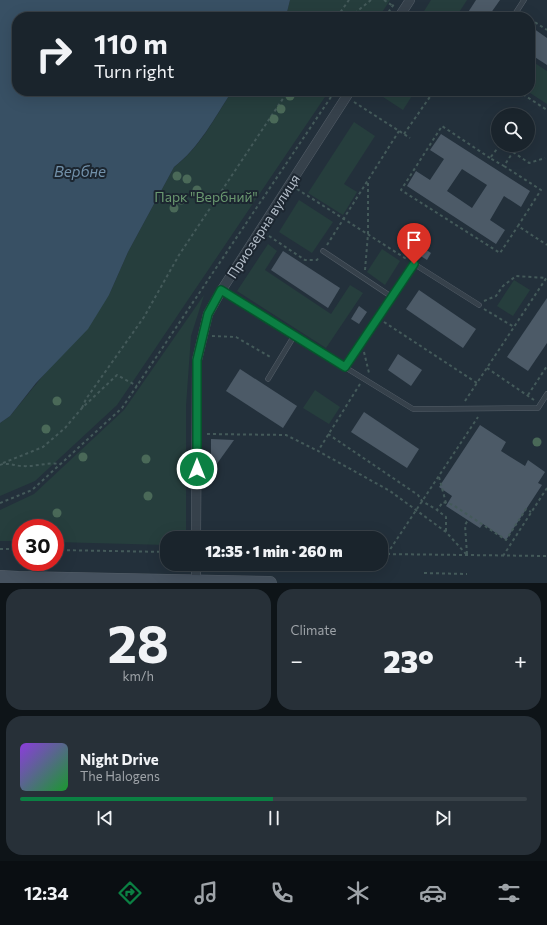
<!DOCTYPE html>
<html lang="en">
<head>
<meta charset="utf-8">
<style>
  body { margin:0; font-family:Commissioner,sans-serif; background:#273038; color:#f1f3f6; height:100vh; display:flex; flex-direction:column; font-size:15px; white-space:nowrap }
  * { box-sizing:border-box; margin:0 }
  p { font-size:13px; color:#9fa4a9 }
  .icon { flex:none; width:22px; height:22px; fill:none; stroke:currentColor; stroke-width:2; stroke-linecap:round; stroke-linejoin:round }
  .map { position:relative; height:583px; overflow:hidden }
  .drawer { display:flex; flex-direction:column; gap:6px; padding:6px; background:#0e1418; flex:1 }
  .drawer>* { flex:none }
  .hud { position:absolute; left:12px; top:12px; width:523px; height:84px; border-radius:16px; box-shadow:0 4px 16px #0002,0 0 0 1px #384148; background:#1a242c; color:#f1f3f6; overflow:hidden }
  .tools { position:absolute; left:491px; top:108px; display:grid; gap:8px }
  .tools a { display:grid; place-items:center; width:44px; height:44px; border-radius:50%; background:#1a242c; box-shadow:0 4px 16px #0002,0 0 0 1px #384148; font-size:20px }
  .speed { position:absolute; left:12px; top:519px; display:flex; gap:8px; font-size:20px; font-weight:700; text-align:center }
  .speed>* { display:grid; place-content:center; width:52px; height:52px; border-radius:50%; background:#1a242c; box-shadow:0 4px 16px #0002,0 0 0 1px #384148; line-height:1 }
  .speed .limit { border:6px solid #d22; background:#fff; color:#111 }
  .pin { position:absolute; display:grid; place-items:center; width:34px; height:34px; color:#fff; margin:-41px -17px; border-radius:50% 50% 50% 0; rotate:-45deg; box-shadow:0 0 4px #0007 }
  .pin .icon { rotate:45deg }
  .me { position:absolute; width:44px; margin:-22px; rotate:0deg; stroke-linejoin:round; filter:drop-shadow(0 0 3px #0008) }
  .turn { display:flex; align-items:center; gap:14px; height:84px; padding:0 16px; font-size:18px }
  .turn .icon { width:52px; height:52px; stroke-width:2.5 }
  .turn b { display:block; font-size:28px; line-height:34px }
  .big { font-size:30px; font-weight:800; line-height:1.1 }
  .drawer .tile { flex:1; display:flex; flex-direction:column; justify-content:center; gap:6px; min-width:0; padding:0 14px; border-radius:16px; background:#273038 }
  .drawer .dial { align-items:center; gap:0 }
  .dial b { font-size:52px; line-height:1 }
  .song { display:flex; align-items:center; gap:12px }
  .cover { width:48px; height:48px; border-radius:6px; background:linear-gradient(135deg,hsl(270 70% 55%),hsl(130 70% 35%)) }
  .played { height:4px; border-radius:2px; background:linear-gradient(90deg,#0b8043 50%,#384148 50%) }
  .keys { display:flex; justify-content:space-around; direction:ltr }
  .heat { display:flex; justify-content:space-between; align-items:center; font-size:22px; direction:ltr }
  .drawer .tiles { flex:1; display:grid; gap:6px; grid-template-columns:1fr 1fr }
  .tile:last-child { grid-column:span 2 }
  .trip { position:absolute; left:160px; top:531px; width:228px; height:40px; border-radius:16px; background:#1a242c; box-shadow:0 4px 16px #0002,0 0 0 1px #384148; font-weight:800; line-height:40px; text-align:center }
  .tab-bar { display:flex; height:64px; justify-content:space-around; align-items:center; background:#0a0e12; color:#9fa4a9 }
  .tab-bar .icon { width:28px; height:28px }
  .tab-bar .current { color:#0b8043 }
  .tab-bar b { font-size:18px; color:#f1f3f6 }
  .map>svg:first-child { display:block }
</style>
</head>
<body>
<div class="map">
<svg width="547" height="583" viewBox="0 0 547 583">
  <rect width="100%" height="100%" fill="#23303b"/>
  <g fill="#263e3d">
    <polygon points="290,0 390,0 379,17 284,17 287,12"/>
    <polygon points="431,0 467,0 456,17 423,17 421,16"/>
    <polygon points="530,60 547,71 547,104 527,91 530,91"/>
    <path d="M232,91h97l-212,314 -82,76 -35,15v-73l10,-7 99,-121 19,-43 46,-85c25,-18 42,-51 58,-76z"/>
    <polygon points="383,91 415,91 403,110 380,95"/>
    <polygon points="354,122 375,136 344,184 357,192 343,215 308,193"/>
    <polygon points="299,200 333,222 312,253 279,232"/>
    <polygon points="268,244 277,251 265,270 331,314 350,285 363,293 326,348 237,291"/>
    <polygon points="382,249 400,261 385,285 367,272"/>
    <polygon points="514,280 530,290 513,316 497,306"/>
    <polygon points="204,295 191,336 186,406 186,538 167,538 167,545 55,542 55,528 21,528 21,541 0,541 0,510 34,494 124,410"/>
    <polygon points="315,390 340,407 329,424 303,408"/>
  </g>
  <path fill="#385064" d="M0,0h290l-3,12 -3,5h-267v74h215c-17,26 -33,57 -58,76l-46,85 -19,43 -21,34 -52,54 -26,33 -10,7z"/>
  <g fill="#4c5a67" fill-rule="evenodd">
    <polygon points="476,0 500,0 488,17 465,17"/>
    <polygon points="530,26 547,38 547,65 530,54"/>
    <path d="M441,134l89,57 -9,16 -17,-11 -14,24 15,10 -9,14 -89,-58 9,-15 14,9 14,-21 -14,-9zM462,169l25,16 -15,23 -25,-17z"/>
    <polygon points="407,237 431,253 427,260 402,244"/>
    <polygon points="283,251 340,288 328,308 271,270"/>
    <polygon points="419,290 476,329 463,348 406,309"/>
    <polygon points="547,298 547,343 528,371 507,357"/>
    <polygon points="359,306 367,312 359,324 351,319"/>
    <polygon points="398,354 422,370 411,386 388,370"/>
    <polygon points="240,369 297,406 283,428 226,391"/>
    <polygon points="364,412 419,449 407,468 351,432"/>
    <polygon points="480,425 506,442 501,451 525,466 528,460 545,472 538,483 542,485 506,540 483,524 480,528 446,506 452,496 439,487"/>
    <polygon points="211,439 234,440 211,472"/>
  </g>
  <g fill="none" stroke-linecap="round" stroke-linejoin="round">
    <defs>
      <g id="lane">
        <polyline points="513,17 524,0"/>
        <polyline points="323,251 392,297"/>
        <polyline points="221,291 413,409 538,408 547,394"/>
        <polyline points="345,367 414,264 479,305"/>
        <polyline points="268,379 294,336"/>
      </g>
      <g id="street">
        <polyline points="399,17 410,0"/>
        <polyline points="196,538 197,360 208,314 221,291 350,91"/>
        <polyline points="196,582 196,564"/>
      </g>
      <polyline id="secondary" points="0,577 18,578 270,583"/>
    </defs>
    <use href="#lane" stroke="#555f69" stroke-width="5.5"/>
    <use href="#street" stroke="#555f69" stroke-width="10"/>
    <use href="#secondary" stroke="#555f69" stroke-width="14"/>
    <g stroke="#445a5a" stroke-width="2" stroke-dasharray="3 3" stroke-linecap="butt">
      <polyline points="384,0 393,6"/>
      <polyline points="337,17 349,0"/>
      <polyline points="350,17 371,0"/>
      <polyline points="385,17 394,4"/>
      <polyline points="530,19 547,30"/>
      <polyline points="518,91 547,110"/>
      <polyline points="354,102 410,138"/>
      <polyline points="404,134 434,91"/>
      <polyline points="500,145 490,158 504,166 513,152 502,145"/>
      <polyline points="513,152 529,163 545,158"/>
      <polyline points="490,158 442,126 401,190 500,253 518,226"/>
      <polyline points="504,166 541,190 518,226 547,245"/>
      <polyline points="297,189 408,260"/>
      <polyline points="269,236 305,260 317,260 319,257"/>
      <polyline points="327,245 399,131"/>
      <polyline points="365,270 368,234 368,181"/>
      <polyline points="484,301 496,296 503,286 516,276 546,278"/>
      <polyline points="484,309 514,327"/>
      <polyline points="384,322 477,383"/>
      <polyline points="212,336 236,337 272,358"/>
      <polyline points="364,352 369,373"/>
      <polyline points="487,368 534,400"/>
      <polyline points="360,384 318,451 390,491 446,532 467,555"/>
      <polyline points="528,395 547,366"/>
      <polyline points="465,401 547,277"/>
      <polyline points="82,408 86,399 144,317 179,255 288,91"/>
      <polyline points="207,434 286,435 318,451"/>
      <polyline points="328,434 418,495 422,501 437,510"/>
      <polyline points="3,463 43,447 65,428 82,408 117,375 137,386"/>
      <path d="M0,465c7,-3 15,1 22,1 13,1 25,-4 38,-2"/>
      <polyline points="439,477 446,503"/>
      <polyline points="0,503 32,490 122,408 335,91"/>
      <polyline points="446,531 446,517 437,510 443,502 453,505 506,540 526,509 531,512"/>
      <polyline points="0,549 21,549"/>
      <polyline points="55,550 167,552"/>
      <polyline points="381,554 547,556"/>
      <polyline points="387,554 478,417"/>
      <polyline points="467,554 465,525 468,520"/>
      <polyline points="503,556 547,488"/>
      <polyline points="424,573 467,574"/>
    </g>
    <use href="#lane" stroke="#36414b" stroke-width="4.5"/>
    <use href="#street" stroke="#36414b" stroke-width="9"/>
    <use href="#secondary" stroke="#45515e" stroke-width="13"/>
  </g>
  <g fill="#4a6958">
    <circle cx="290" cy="96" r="4.5"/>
    <circle cx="281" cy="109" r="4.5"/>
    <circle cx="274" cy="119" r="4.5"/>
    <circle cx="177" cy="176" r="4.5"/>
    <circle cx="187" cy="179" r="4.5"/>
    <circle cx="197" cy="190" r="4.5"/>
    <circle cx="181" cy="200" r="4.5"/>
    <circle cx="174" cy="208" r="4.5"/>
    <circle cx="57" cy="401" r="4.5"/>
    <circle cx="46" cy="429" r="4.5"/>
    <circle cx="537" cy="442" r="4.5"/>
    <circle cx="83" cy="457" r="4.5"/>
    <circle cx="146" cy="459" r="4.5"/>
    <circle cx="148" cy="496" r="4.5"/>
    <circle cx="57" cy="513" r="4.5"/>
  </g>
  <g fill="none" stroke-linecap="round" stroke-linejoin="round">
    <defs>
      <polyline id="route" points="197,469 197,360 208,314 221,290 345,367 414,264"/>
    </defs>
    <use href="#route" stroke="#07532c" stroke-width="10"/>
    <use href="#route" stroke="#0b8043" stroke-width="7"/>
  </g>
  <g text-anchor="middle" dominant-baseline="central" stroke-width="4" stroke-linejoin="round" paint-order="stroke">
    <g font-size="14" fill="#69976f" stroke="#1c2630">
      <text x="206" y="196">Парк "Вербний"</text>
    </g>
    <g font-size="14" fill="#b2bcc7" stroke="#1c2630">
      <text transform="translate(263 226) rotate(-57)">Приозерна вулиця</text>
    </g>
    <g font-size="15" font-style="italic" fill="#7291aa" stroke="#1c2630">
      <text x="80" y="171">Вербне</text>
    </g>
  </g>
</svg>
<div class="tools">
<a><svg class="icon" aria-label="search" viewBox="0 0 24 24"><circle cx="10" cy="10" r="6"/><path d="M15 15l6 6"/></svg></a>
</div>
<div class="speed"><div class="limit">30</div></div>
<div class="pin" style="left:414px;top:264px;background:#d93025"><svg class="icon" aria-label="arrive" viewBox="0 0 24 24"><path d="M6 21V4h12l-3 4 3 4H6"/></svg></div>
<svg class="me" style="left:197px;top:469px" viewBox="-20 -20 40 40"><circle r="17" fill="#0b8043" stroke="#fff" stroke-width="3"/><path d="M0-11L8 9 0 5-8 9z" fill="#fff"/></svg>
<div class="trip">12:35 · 1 min · 260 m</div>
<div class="hud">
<div class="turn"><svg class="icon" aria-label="right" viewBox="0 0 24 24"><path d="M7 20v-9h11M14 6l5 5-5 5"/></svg><div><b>110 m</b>Turn right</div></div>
</div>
</div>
<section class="drawer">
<div class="tiles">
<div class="tile dial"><b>28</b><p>km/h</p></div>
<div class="tile"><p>Climate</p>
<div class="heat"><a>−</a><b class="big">23°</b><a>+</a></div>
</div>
<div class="tile">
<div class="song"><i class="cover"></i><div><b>Night Drive</b><p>The Halogens</p></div></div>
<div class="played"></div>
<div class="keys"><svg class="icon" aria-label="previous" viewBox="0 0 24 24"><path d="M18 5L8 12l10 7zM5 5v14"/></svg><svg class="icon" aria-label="pause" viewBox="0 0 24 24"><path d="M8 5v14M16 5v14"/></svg><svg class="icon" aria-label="next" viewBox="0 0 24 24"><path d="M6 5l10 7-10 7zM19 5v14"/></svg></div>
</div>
</div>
</section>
<nav class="tab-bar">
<b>12:34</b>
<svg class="icon current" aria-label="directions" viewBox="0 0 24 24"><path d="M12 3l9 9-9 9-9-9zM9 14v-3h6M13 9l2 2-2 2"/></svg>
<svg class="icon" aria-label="music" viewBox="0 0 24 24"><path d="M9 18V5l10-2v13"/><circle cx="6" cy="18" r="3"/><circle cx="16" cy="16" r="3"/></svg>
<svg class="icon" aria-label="phone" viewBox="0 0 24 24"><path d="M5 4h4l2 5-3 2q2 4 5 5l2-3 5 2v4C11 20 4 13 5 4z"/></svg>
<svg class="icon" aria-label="climate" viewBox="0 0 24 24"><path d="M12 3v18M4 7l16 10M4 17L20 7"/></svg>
<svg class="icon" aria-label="car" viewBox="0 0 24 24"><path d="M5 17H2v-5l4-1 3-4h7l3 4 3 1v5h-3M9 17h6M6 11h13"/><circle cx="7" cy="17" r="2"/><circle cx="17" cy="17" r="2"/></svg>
<svg class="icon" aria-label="filters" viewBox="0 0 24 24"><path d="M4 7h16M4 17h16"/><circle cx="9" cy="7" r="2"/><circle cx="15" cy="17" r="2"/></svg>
</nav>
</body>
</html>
